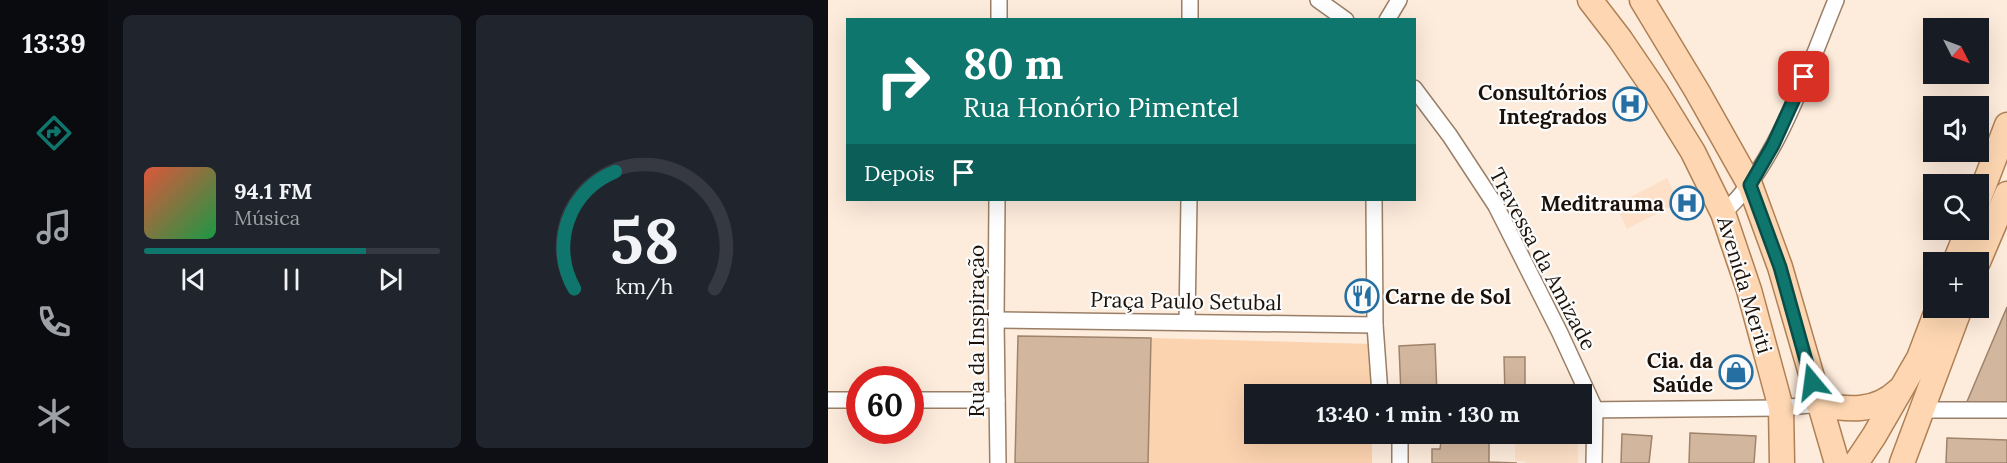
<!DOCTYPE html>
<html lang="pt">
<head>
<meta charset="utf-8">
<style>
  body { margin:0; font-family:Lora,serif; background:#20242c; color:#f1f3f6; height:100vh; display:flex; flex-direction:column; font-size:22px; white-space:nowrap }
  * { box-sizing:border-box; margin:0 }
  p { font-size:20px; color:#9ea1a6 }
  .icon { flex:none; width:33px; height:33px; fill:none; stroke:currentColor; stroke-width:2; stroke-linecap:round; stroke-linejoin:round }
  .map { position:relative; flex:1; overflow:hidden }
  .sheet { display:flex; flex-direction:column; gap:15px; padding:15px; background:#0d0f14; width:720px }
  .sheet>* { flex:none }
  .hud { position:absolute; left:18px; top:18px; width:570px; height:183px; border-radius:0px; box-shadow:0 6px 24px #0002; background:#0f766e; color:#fff; overflow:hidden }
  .needle { width:39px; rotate:132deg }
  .controls { position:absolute; left:1095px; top:18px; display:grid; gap:12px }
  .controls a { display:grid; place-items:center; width:66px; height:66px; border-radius:0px; background:#171b24; box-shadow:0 6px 24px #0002; font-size:30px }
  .speed { position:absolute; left:18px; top:366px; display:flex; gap:12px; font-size:30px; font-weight:700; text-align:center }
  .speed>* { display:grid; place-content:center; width:78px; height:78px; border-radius:50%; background:#171b24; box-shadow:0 6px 24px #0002; line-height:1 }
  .speed .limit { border:9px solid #d22; background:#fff; color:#111 }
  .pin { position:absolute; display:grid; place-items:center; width:51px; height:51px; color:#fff; margin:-26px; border-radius:12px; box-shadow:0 3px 9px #0006 }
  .me { position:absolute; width:66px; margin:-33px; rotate:344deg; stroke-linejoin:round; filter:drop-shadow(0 0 4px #0008) }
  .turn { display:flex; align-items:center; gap:21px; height:126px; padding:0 18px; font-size:27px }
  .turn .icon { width:78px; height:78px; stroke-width:2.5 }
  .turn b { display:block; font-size:42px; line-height:51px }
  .then { display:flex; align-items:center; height:57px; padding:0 18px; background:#0003; gap:12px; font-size:22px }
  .sheet .card { flex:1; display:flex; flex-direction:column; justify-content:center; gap:9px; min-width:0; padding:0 21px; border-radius:9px; background:#20242c }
  .sheet .dial { align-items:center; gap:0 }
  .dial svg { height:156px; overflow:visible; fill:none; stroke:#363941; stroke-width:7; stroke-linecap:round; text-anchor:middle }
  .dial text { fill:#f1f3f6; stroke:none }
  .song { display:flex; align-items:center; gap:18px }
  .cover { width:72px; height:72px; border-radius:9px; background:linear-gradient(135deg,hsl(10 70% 55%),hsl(140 70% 35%)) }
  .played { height:6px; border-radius:3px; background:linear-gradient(90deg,#0f766e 75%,#363941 75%) }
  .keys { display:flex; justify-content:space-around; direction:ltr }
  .sheet .tiles { flex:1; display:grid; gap:15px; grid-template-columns:repeat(2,1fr) }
  .trip { position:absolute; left:416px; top:384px; width:348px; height:60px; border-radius:0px; background:#171b24; box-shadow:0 6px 24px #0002; font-weight:700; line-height:60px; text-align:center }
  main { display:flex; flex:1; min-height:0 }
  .menu { display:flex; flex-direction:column; width:108px; justify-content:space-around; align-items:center; background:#090b0e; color:#9ea1a6 }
  .menu .icon { width:42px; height:42px }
  .menu .current { color:#0f766e }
  .menu b { font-size:27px; color:#f1f3f6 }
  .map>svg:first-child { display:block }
</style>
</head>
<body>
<main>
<nav class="menu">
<b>13:39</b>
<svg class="icon current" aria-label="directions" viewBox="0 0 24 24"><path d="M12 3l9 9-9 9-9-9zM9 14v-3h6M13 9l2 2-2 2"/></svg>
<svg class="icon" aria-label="music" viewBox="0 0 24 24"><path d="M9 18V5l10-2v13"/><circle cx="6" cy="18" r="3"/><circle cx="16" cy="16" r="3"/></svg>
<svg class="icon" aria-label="phone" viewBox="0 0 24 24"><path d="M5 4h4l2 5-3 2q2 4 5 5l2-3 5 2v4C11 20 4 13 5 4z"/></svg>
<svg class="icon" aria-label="climate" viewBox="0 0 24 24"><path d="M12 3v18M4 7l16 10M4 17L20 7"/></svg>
</nav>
<section class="sheet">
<div class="tiles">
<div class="card">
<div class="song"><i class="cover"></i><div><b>94.1 FM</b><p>Música</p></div></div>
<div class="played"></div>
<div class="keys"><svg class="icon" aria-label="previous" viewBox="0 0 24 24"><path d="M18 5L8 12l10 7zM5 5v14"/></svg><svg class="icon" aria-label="pause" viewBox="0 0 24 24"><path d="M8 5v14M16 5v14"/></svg><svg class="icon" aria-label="next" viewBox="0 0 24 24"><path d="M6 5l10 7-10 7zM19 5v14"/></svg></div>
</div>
<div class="card dial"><svg viewBox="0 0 100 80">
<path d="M14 69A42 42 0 1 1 86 69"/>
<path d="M14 69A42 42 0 0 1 35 9" stroke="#0f766e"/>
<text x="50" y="56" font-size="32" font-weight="700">58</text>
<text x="50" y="72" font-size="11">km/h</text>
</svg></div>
</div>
</section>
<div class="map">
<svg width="1179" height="463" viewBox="0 0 1179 463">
  <rect width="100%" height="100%" fill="#fdebdb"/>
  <g fill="#fde0c7">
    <polygon points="839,178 851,202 799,229 787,205"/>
    <polygon points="698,434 750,434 750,463 697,463 696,461 687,461 687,441 698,441"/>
  </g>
  <polygon fill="#fcd3af" points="323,338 543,344 543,394 426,394 426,434 544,434 544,463 320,463"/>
  <g fill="#d2b69d" stroke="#9f846c" stroke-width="1.5">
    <polygon points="1179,307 1179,404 1138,404"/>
    <polygon points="190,336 323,338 320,463 187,463"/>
    <polygon points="607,344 609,394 573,394 571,346"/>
    <polygon points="676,357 697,357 697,394 677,394"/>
    <polygon points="862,433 928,436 926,463 861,463"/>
    <polygon points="794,434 824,436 821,463 793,463"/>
    <polygon points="1119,438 1179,440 1179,463 1118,463"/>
    <polygon points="613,442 661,443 661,462 689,463 604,463 604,449 612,449"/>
  </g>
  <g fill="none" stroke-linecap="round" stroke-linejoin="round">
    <defs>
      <g id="minor">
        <polyline points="490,0 518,20"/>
        <polyline points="171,20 171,0"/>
        <polyline points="362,20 362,0"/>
        <polyline points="559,20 571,0"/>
        <polyline points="586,88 622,136 668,206 732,333 767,409 766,463"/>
        <polyline points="169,200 168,320 170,463"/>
        <polyline points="546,200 547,325 552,394"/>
        <path d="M895,213c53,-46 86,-148 113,-213"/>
        <polyline points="168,320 547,325"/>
        <polyline points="359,321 361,200"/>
        <polyline points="0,400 32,400"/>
        <polyline points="82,400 169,400"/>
        <polyline points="753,410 953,408 990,404"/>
        <polyline points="1095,410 1179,410"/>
        <polyline points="572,463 572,434"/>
      </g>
      <g id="primary">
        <polyline points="762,0 792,39 828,92 865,152 895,213 921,290 953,408 954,463"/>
        <polyline points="814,0 869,91 922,185 952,267 1009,463"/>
        <polyline points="1150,201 1179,125"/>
        <polyline points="1127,262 1140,230"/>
        <polyline points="1150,262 1179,194"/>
        <path d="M990,404c29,6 57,9 80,-13"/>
        <polyline points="1028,463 1046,436 1091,358 1110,308"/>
        <polyline points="1074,463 1132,308"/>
      </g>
    </defs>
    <use href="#minor" stroke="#9a7f67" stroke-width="18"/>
    <use href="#primary" stroke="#af8055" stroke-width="27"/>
    <use href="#minor" stroke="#fff" stroke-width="15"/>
    <use href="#primary" stroke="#fed7b2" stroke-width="24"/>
  </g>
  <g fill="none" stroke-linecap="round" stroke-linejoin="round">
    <defs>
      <polyline id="route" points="976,77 945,145 922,185 952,267 984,382"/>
    </defs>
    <use href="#route" stroke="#0a4d48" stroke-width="15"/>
    <use href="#route" stroke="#0f766e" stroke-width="10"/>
  </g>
  <defs>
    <symbol id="hospital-ring" viewBox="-11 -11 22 22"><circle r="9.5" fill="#fbfbfb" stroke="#266fa3" stroke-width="1.5"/><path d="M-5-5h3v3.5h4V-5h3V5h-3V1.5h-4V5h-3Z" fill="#266fa3"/></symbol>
    <symbol id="restaurant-ring" viewBox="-11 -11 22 22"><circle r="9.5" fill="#fbfbfb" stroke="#266fa3" stroke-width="1.5"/><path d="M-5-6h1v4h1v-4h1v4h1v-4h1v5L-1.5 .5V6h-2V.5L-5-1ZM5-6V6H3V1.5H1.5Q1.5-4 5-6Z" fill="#266fa3"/></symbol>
    <symbol id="shop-ring" viewBox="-11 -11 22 22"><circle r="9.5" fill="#fbfbfb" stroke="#266fa3" stroke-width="1.5"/><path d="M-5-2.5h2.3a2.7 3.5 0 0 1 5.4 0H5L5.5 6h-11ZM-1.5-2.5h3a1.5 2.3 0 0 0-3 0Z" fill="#266fa3"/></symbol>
  </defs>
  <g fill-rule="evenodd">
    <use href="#hospital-ring" x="783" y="85" width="38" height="38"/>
    <use href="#hospital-ring" x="840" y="184" width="38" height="38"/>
    <use href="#restaurant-ring" x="515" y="277" width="38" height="38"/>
    <use href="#shop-ring" x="889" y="353" width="38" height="38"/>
  </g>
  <g text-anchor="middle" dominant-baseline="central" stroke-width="4.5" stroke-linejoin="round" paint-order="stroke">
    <g font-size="21" font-weight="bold" fill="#1b1108" stroke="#fbfbfb" text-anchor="end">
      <text x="779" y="92">Consultórios<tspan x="779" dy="24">Integrados</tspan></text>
      <text x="836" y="203">Meditrauma</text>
      <text x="557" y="296" text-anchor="start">Carne de Sol</text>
      <text x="885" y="360">Cia. da<tspan x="885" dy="24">Saúde</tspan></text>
    </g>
    <g font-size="21" fill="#1b1108" stroke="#fbfbfb">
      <text transform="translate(715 259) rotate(62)">Travessa da Amizade</text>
      <text transform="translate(917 285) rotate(73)">Avenida Meriti</text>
      <text transform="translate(358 301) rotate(1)">Praça Paulo Setubal</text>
      <text transform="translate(148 331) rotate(-90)">Rua da Inspiração</text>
    </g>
  </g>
</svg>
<div class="controls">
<a><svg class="needle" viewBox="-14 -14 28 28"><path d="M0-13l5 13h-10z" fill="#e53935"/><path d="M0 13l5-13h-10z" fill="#9ea1a6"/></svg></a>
<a><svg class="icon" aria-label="sound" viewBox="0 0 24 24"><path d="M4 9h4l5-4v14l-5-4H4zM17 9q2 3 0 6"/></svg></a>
<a><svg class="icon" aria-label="search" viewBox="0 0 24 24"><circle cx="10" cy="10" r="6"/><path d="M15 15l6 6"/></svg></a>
<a>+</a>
</div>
<div class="speed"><div class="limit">60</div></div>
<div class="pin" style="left:976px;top:77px;background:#d93025"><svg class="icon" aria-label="arrive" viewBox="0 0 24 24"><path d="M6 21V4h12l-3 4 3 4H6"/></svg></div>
<svg class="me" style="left:984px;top:382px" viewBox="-20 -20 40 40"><path d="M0-17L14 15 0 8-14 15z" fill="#0f766e" stroke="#fff" stroke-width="4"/></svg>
<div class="trip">13:40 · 1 min · 130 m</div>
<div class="hud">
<div class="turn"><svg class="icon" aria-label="right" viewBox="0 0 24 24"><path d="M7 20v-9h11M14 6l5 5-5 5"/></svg><div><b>80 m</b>Rua Honório Pimentel</div></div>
<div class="then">Depois<svg class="icon" aria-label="arrive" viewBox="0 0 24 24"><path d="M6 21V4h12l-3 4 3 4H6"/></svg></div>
</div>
</div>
</main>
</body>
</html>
